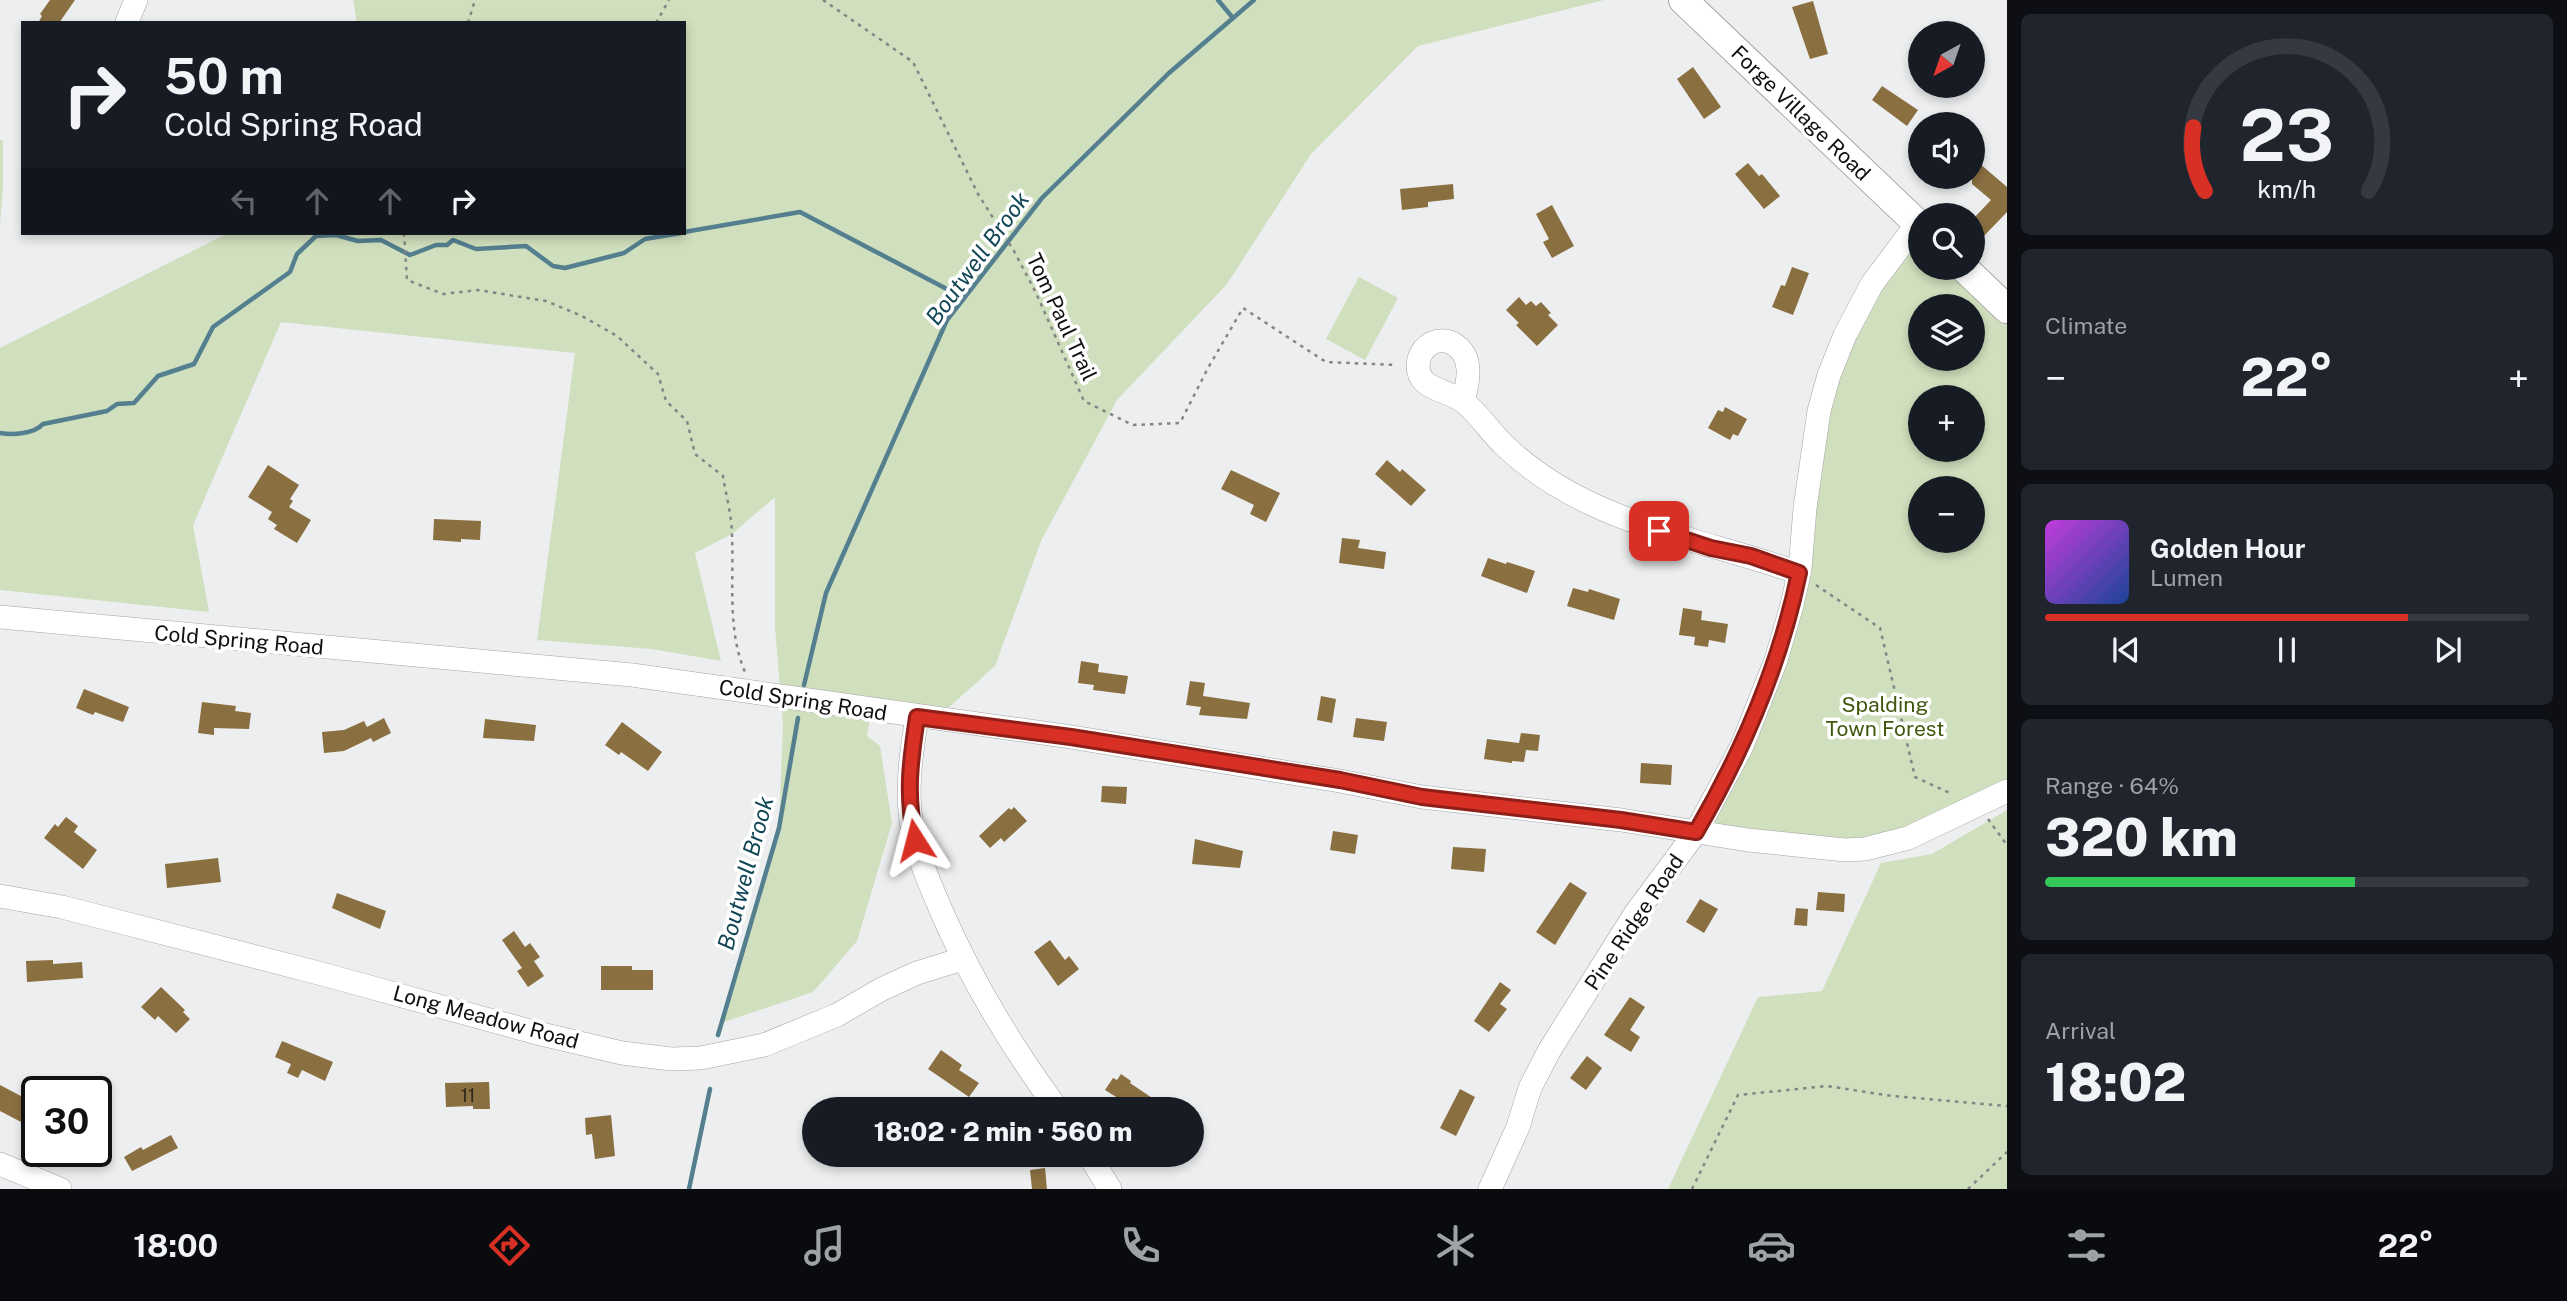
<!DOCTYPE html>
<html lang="en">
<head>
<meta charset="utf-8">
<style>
  body { margin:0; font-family:"Public Sans",sans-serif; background:#20242c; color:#f1f3f6; height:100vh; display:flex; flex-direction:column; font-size:26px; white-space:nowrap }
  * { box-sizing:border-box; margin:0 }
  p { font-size:23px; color:#9ea1a6 }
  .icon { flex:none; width:38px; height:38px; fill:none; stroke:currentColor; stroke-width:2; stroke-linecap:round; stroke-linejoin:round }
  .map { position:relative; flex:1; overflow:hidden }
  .drawer { display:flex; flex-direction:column; gap:14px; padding:14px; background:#0d0f14; width:560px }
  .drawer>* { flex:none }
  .banner { position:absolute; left:21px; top:21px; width:665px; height:214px; border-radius:0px; box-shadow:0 4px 10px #0003; background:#171b24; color:#f1f3f6; overflow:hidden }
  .needle { width:46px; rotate:220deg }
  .buttons { position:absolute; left:1908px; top:21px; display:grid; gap:14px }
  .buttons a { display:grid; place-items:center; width:77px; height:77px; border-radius:50%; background:#171b24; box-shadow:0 4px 10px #0003; font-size:35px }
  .speed { position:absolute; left:21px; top:1076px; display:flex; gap:14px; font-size:35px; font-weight:700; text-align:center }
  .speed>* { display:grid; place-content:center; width:91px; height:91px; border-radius:50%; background:#171b24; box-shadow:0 4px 10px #0003; line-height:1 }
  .speed .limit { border:4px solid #111; border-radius:10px; background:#fff; color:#111 }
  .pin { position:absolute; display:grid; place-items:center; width:60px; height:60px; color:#fff; margin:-30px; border-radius:14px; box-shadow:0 4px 10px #0006 }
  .me { position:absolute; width:77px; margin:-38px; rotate:351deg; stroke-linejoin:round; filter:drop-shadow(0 0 5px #0008) }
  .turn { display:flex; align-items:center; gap:24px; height:147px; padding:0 28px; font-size:32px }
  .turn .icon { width:91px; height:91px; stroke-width:2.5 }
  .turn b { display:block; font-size:49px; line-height:60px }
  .lanes { display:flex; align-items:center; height:66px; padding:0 28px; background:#0003; justify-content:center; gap:35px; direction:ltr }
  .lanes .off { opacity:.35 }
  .big { font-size:52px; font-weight:800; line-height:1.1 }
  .drawer .card { flex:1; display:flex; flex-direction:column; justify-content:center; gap:10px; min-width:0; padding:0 24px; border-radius:10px; background:#20242c }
  .drawer .dial { align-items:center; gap:0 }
  .dial svg { height:182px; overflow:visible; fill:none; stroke:#363941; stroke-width:7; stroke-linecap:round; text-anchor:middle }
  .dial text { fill:#f1f3f6; stroke:none }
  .song { display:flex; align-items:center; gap:21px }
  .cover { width:84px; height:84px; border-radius:10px; background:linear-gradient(135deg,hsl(290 70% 55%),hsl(220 70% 35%)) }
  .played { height:7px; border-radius:4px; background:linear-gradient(90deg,#d93025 75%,#363941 75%) }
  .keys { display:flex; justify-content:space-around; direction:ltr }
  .heat { display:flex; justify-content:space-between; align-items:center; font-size:38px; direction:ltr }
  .charge { height:10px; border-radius:5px; background:linear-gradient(90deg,#34c759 64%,#363941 0) }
  .trip { position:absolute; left:802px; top:1097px; width:402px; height:70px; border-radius:35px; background:#171b24; box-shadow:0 4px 10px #0003; font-weight:800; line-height:70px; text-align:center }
  .tab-bar { display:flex; height:112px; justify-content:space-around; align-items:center; background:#090b0e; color:#9ea1a6 }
  .tab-bar .icon { width:49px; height:49px }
  .tab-bar .on { color:#d93025 }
  .tab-bar b { font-size:32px; color:#f1f3f6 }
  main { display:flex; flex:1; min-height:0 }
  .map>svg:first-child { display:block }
</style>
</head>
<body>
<main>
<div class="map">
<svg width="2007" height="1189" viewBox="0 0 2007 1189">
  <rect width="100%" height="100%" fill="#edeeef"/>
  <g fill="#d0dfbd" fill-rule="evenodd">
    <polygon points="353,0 1604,0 1418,46 1311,154 1227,284 1117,400 1041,541 995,666 947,709 873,699 867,736 880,746 892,823 857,941 813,992 721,1023 779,828 783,724 775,627 775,497 732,534 695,553 721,661 652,649 537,640 575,353 281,322 193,525 209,612 0,590 0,348 228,233 684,233 684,23 357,23"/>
    <polygon points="0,140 3,141 3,187 0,225"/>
    <path d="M1920,226v42h44l43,41v495l-99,34 -63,12 -149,-18 67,-136 66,-321zM1920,306h52v53h-52zM1920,397h52v53h-52zM1920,488h52v53h-52z"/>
    <polygon points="1359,277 1398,298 1365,360 1326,339"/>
    <polygon points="2007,810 2007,1189 1668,1189 1758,997 1822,991 1881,863 1932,854"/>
  </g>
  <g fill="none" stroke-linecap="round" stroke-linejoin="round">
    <g stroke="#547f8f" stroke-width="4.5">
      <polyline points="1218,0 1233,18"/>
      <polyline points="684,232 800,212 964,298"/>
      <path d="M0,433c13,2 34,1 43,-9l64,-13 10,-7 17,-1 24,-27 36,-12 19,-37 77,-55 7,-18 19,-18 20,-1 22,6 23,-1 29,15 26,-10h11l6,-5 23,9 50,-3 27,20 12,2 59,-15 21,-14 36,-6"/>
      <polyline points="804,685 826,593 947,320 1042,198 1169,73 1254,0"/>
      <polyline points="718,1035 779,828 798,718"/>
      <polyline points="689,1189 710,1089"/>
    </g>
  </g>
  <g fill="#8a6f41">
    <polygon points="50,0 75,0 59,23 38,23 42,16 40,14"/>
    <polygon points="1813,1 1828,54 1810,59 1792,7"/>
    <polygon points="1693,67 1721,107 1704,119 1677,79"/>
    <polygon points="1882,86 1918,110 1907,126 1872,100"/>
    <polygon points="1972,157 2007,187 2007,212 1982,238 1972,228 1972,220 1991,200 1972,184"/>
    <polygon points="1748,163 1759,176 1762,174 1780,196 1764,209 1735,174"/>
    <polygon points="1453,184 1454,199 1428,202 1428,207 1402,210 1400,189"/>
    <polygon points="1552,205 1574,246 1552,258 1543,242 1549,239 1536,214"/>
    <polygon points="1792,267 1809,273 1793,315 1772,307 1781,285 1785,286"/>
    <polygon points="1519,297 1526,305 1531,301 1536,306 1541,302 1551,313 1548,315 1558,325 1537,346 1516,325 1519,323 1506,310"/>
    <polygon points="1725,407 1747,419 1738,436 1733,434 1730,440 1708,428 1718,410 1723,412"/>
    <polygon points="1387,460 1400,472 1402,469 1426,490 1411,506 1375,474"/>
    <polygon points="268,465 299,485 290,499 293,501 289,507 311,520 297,543 274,529 277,525 268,519 272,512 248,497"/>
    <polygon points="1231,470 1280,493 1266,522 1250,514 1254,505 1221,489"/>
    <polygon points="434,519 481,521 480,540 461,539 461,542 433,540"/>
    <polygon points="1342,538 1360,540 1358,548 1386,552 1384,569 1339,563"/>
    <polygon points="1488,558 1506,564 1507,562 1535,571 1527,593 1481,576"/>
    <polygon points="1573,588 1588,592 1589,589 1620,599 1614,620 1567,606"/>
    <polygon points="1683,608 1702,611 1701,620 1728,624 1725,643 1709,640 1708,647 1694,645 1695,637 1679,635"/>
    <polygon points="1081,661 1099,664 1098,672 1128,676 1125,694 1093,690 1094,685 1078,683"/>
    <polygon points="1190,681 1205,683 1203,696 1250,703 1247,719 1199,715 1201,707 1186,705"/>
    <polygon points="84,689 129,707 123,722 95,712 93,715 76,708"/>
    <polygon points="1321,696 1336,699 1332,723 1317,720"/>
    <polygon points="202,702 236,706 235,711 251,713 249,729 214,728 214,735 198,733"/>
    <polygon points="384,718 391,733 373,742 371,738 344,751 324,753 322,732 344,730 364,721 367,727"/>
    <polygon points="1356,718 1387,722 1384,741 1353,737"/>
    <polygon points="485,719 536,725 534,741 483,738"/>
    <polygon points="622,722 662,752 648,771 621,752 619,755 605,745"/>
    <polygon points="1521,733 1540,735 1538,751 1526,750 1524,762 1512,761 1512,763 1484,759 1487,739 1519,743"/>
    <polygon points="1641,763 1672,765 1671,785 1640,783"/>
    <polygon points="1102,786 1127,787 1126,804 1101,802"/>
    <polygon points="1014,807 1027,821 1004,842 1001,838 990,848 979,836 1009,808 1011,810"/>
    <polygon points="66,817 78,826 74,832 97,850 83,869 44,838 55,824 58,827"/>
    <polygon points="1333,831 1358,835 1355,854 1330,850"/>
    <polygon points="1195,839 1243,851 1240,868 1192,864"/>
    <polygon points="1453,847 1486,849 1484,872 1451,869"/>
    <polygon points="218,858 221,882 167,888 165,864"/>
    <polygon points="1570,882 1587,893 1555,945 1536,932"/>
    <polygon points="1818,892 1845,894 1844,912 1816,910"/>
    <polygon points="337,893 386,911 380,929 332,908"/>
    <polygon points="1700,899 1718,909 1704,933 1686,922"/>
    <polygon points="1796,908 1808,909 1807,926 1794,925"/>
    <polygon points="514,931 525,947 530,943 540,957 534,961 544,976 528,987 517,971 522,968 502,940"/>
    <polygon points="1050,940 1065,960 1069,956 1079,969 1058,986 1034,952"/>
    <polygon points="53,960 53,964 82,962 83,978 27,982 26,961"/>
    <polygon points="601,966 632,966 632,970 653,970 653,990 601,990"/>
    <polygon points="1500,982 1511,990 1500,1004 1507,1009 1489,1032 1474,1021"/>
    <polygon points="161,987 185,1010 183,1012 190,1019 176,1033 158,1016 155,1020 141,1007"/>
    <polygon points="1630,997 1645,1007 1630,1030 1640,1037 1631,1052 1604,1035"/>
    <polygon points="282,1041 333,1062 325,1081 302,1070 298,1078 287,1073 291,1064 275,1057"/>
    <polygon points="941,1050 962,1065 959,1070 979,1083 969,1097 928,1069"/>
    <polygon points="1587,1056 1602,1068 1586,1090 1570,1078"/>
    <polygon points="1121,1074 1131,1081 1130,1083 1170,1110 1126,1110 1129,1105 1105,1090 1113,1078 1117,1080"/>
    <polygon points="489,1082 490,1109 473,1109 473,1106 446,1107 445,1083"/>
    <polygon points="0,1085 36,1104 25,1124 0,1111"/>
    <polygon points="1460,1089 1475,1097 1456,1136 1440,1128"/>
    <polygon points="611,1115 615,1156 595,1159 592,1134 586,1135 585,1118"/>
    <polygon points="171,1135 178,1148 132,1171 124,1157 141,1147 143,1150"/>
    <polygon points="1045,1168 1047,1189 1032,1189 1030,1170"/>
  </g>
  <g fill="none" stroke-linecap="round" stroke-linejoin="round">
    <defs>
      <g id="minor">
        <polyline points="127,22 136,0"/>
        <path d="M1463,400c6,-19 11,-45 -11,-57 -6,-3 -13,-3 -20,0 -6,3 -11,9 -13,16 -7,32 30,30 45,43 15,12 26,30 40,43 80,78 193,92 295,128"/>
        <polyline points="0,617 632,675 1071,737 1340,781 1422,797 1621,820 1748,840 1845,850 1865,849 1908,838 2007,791"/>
        <path d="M917,717c-5,32 -10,63 -7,95 3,34 17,65 30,96 31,72 71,138 118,202"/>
        <polyline points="0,896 62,907 326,975 537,1033 622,1053 671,1059 701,1058 764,1045 837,1015 882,989 917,973 962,959"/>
        <polyline points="1089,1155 1110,1189"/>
        <polyline points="0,1164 60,1189"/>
        <polyline points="1490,1189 1518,1127 1530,1088 1549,1051 1635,914 1696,832 1742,746 1776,660 1792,605 1800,569 1805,508 1819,411 1829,375 1845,335 1872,284 1917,224"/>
      </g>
      <g id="major">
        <polyline points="1683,0 1920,226"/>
        <polyline points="1964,268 2007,309"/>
      </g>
    </defs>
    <use href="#minor" stroke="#a3a4a5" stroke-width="24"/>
    <use href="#major" stroke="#a3a4a5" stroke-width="30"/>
    <g stroke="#858586" stroke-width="2.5" stroke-dasharray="3.5 5" stroke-linecap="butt">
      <polyline points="823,0 913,62 978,194 1014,251 1036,293 1084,401 1133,425 1180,423 1208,368 1243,308 1326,362 1396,365"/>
      <polyline points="468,23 475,0"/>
      <polyline points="656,23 669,0"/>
      <path d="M404,233l3,47 36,14 35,-4 68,11 36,15 35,20 41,38 8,27 21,20 8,33 28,22c3,20 9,40 9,60 2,45 -5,94 13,136"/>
      <polyline points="1816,585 1880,628 1915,777 1952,794"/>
      <polyline points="1988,819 2007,845"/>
      <polyline points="1692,1189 1738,1095 1827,1086 1892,1096 2007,1106"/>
      <polyline points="1968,1189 2007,1152"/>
    </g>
    <use href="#minor" stroke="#fff" stroke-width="23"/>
    <use href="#major" stroke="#fff" stroke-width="28"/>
  </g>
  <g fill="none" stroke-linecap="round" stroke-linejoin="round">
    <defs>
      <path id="route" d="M915,840c-9,-47 -5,-76 2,-123l154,20 269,43 82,17 199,23 75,12c47,-81 84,-167 103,-259l-48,-17 -40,-8 -52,-17"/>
    </defs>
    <use href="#route" stroke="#8d1f18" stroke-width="18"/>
    <use href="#route" stroke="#d93025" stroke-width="12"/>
  </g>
  <g text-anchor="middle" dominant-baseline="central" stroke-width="7" stroke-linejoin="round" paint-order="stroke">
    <g font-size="18" fill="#2e281c">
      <text x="468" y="1095">11</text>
    </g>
    <g font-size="21" fill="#101010" stroke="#fff">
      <text transform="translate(1801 113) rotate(44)">Forge Village Road</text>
      <text transform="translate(1062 317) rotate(65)">Tom Paul Trail</text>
      <text transform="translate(239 640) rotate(5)">Cold Spring Road</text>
      <text transform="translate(803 700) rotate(9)">Cold Spring Road</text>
      <text transform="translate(1634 922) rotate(-56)">Pine Ridge Road</text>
      <text transform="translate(486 1017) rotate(15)">Long Meadow Road</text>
    </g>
    <g font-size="21" fill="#3f580d" stroke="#fff">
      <text x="1885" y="704">Spalding<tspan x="1885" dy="24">Town Forest</tspan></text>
    </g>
    <g font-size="23" font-style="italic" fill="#114657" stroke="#fff">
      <text transform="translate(977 258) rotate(-54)">Boutwell Brook</text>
      <text transform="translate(745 873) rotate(-75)">Boutwell Brook</text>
    </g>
  </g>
</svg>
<div class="buttons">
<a><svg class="needle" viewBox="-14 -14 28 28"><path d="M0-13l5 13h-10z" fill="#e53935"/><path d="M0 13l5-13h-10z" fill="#9ea1a6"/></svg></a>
<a><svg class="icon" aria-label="sound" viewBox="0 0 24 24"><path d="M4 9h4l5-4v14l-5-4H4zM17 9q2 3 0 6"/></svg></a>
<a><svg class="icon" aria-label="search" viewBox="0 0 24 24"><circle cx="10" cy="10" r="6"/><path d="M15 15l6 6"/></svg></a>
<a><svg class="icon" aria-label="layers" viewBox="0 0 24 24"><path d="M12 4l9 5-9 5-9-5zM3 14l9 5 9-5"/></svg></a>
<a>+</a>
<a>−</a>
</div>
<div class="speed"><div class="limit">30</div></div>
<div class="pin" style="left:1659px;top:531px;background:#d93025"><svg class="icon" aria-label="arrive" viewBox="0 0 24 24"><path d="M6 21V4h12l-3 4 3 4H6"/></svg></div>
<svg class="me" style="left:915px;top:840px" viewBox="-20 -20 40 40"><path d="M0-17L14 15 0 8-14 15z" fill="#d93025" stroke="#fff" stroke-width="4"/></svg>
<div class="trip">18:02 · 2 min · 560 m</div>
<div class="banner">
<div class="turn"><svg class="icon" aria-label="right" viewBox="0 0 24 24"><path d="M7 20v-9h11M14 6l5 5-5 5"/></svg><div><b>50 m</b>Cold Spring Road</div></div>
<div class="lanes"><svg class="icon off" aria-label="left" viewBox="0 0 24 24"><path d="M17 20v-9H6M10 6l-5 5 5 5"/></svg><svg class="icon off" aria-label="ahead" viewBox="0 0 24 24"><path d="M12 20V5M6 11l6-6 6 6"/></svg><svg class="icon off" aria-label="ahead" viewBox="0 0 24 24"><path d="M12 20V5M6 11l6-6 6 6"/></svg><svg class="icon" aria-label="right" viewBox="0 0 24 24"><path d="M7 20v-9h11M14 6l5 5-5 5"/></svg></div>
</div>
</div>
<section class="drawer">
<div class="card dial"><svg viewBox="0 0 100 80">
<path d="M14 69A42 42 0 1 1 86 69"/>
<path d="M14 69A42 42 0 0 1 9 41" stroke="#d93025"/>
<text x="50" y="56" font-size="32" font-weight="700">23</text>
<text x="50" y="72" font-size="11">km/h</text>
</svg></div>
<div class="card"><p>Climate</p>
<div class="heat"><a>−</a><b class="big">22°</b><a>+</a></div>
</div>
<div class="card">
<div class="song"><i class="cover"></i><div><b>Golden Hour</b><p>Lumen</p></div></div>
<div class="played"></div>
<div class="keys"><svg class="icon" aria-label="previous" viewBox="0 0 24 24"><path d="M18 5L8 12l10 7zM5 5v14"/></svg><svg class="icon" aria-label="pause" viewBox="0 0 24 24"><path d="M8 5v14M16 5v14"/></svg><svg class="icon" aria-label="next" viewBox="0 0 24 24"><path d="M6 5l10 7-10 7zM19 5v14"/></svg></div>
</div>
<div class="card"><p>Range · 64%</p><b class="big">320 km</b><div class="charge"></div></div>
<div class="card"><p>Arrival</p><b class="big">18:02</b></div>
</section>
</main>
<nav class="tab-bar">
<b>18:00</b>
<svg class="icon on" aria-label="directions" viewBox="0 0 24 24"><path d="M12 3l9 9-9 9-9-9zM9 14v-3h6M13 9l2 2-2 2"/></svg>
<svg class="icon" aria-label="music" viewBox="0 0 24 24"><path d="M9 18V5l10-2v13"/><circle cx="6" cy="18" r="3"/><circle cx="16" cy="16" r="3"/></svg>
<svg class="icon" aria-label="phone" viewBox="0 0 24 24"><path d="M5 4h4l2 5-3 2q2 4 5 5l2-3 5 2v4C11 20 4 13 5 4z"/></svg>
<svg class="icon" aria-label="climate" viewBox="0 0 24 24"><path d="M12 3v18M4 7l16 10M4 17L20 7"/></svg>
<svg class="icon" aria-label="car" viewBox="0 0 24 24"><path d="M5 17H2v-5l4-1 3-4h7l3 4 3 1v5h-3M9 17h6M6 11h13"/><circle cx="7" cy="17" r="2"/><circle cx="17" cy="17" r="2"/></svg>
<svg class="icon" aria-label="filters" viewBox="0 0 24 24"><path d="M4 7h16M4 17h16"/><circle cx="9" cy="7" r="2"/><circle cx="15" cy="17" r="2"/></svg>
<b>22°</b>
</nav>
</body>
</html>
